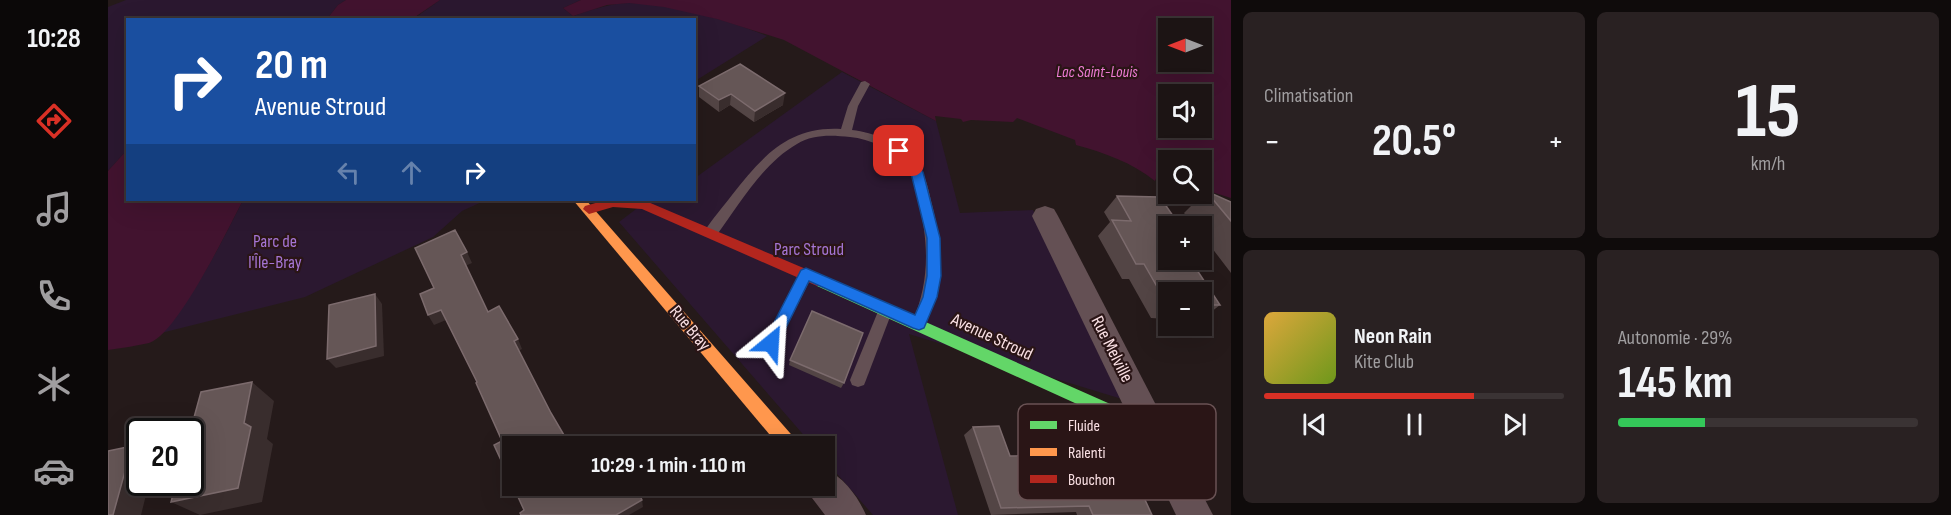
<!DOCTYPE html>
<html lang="fr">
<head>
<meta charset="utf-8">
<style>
  body { margin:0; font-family:"Sofia Sans Condensed",sans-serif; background:#292122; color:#f1f3f6; height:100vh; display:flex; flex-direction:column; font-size:22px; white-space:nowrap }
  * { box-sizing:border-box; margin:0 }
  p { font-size:20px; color:#a09ea0 }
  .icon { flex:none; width:33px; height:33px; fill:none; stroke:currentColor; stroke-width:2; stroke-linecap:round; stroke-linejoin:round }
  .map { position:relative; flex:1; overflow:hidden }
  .side { display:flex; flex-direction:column; gap:12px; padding:12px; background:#0f0b0b; width:720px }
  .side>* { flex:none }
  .hud { position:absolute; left:18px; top:18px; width:570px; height:183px; border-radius:0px; box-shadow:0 6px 24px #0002,0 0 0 2px #3a3334; background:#1a4fa0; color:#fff; overflow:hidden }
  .needle { width:39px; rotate:270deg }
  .controls { position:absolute; left:1050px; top:18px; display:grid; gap:12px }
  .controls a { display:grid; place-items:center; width:54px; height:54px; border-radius:0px; background:#1c1414; box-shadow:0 6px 24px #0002,0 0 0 2px #3a3334; font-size:30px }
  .speed { position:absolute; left:18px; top:418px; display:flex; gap:12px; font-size:30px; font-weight:700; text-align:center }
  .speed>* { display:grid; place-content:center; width:78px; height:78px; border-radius:50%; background:#1c1414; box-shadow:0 6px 24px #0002,0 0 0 2px #3a3334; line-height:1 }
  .speed .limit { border:3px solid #111; border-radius:9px; background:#fff; color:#111 }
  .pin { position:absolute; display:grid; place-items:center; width:51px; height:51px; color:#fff; margin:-26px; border-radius:12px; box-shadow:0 3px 9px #0006 }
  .me { position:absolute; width:66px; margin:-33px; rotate:27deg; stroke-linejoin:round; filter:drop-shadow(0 0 4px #0008) }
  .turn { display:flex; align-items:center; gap:21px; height:126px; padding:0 30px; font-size:27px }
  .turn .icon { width:78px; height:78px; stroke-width:2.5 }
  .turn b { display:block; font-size:42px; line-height:51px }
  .lanes { display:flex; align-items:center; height:57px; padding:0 30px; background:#0003; justify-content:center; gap:30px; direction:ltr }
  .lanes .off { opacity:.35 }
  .big { font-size:45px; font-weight:700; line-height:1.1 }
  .side .widget { flex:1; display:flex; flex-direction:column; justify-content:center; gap:9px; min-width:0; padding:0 21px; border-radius:9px; background:#292122 }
  .side .dial { align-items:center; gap:0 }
  .dial b { font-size:78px; line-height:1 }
  .song { display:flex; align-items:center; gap:18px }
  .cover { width:72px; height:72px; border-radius:9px; background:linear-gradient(135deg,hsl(40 70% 55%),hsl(80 70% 35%)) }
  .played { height:6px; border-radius:3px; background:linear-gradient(90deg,#d93025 70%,#3a3334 70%) }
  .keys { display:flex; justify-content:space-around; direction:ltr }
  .heat { display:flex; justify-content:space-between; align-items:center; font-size:33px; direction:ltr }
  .charge { height:9px; border-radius:4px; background:linear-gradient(90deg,#34c759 29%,#3a3334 0) }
  .side .tiles { flex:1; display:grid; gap:12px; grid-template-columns:repeat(2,1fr) }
  .trip { position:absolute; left:394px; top:436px; width:333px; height:60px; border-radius:0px; background:#1c1414; box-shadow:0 6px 24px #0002,0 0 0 2px #3a3334; font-weight:700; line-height:60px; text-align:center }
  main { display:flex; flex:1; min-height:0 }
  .dock { display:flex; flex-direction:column; width:108px; justify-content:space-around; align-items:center; background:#0b0808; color:#a09ea0 }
  .dock .icon { width:42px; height:42px }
  .dock .on { color:#d93025 }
  .dock b { font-size:27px; color:#f1f3f6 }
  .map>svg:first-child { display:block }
</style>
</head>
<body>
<main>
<nav class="dock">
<b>10:28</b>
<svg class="icon on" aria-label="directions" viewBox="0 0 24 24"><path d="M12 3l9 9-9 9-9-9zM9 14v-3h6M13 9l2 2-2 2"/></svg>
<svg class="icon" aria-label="music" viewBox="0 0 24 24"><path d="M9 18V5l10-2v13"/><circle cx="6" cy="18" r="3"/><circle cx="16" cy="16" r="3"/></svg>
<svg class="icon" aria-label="phone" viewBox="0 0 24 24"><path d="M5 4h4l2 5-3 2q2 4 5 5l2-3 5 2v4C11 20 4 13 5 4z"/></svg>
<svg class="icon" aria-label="climate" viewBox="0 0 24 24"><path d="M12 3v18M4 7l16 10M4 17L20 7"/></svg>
<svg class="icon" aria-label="car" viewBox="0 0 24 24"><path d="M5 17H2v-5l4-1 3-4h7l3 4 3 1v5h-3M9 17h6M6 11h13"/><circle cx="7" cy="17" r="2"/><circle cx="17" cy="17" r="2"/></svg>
</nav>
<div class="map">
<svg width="1123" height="515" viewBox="0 0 1123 515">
  <rect width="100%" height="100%" fill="#251a1a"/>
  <g fill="#2b1830">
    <polygon points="18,0 238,0 230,5 219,19 20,20 19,150 0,171 0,7"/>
    <path d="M332,0h141l-18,8 10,8c18,-6 35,-12 54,-13 39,-1 104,18 140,33l-72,45 -1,-61h-282z"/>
    <polygon points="734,72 828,121 852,213 925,210 1016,393 1014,399 801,334 850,515 765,515 717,460 717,447 706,447 511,222 540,200 586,200 587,178"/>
    <path d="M135,200h243l-24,11 -29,26 -128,60 -144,36c33,-36 60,-89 82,-133z"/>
  </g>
  <g fill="#42132f" fill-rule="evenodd">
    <polygon points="238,0 332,0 304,19 219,19 230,5"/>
    <path d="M473,0h650v198l-29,-9v-29h-34v20l-11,-4 -2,5c-24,-19 -50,-28 -79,-36l-1,-5 -58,-22 -4,4 -42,-2 -8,2 -2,-3 -26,-3 1,5 -152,-81 -67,-21 -53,-12 -35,-4 -22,2 -34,11 -10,-8zM1060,28h34v34h-34zM1060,94h34v34h-34z"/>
    <path d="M19,150l1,50h115c-14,27 -66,135 -94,143 -13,3 -28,5 -41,7v-179z"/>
  </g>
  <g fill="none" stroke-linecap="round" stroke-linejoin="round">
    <g fill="#645054" fill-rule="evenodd">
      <path d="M757,81l5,3 -12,22 -6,24c22,3 46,11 62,29 10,11 14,27 17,42 12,44 13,85 -7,126l-5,2 -5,-2 -2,-4c18,-42 17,-80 6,-124 -2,-12 -4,-25 -12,-34 -14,-16 -36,-26 -56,-28 -18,-2 -37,-3 -53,7 -35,20 -58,61 -81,92l-5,1 -7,-5c8,-13 19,-25 28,-37 30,-38 56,-69 109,-66l7,-23 13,-24z"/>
      <polygon points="698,268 703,270 705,274 668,348 663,350 658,348 656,343 658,338 693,270"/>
      <polygon points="778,303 783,305 785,309 758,380 756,385 750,387 744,385 742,380 771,309 773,305"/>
    </g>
    <g fill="#645054" fill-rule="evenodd">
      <polygon points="937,206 946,209 950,216 1105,515 1068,515 924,216 928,209"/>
      <path d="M717,469c19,8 33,28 41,46h-41l-13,-17 -5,-12h18z"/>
    </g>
    <polygon fill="#63d668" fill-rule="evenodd" points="714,276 1009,407 1046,415 1048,420 1046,425 1040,428 1002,419 709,286 707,282 709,278"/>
    <polygon fill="#ff974d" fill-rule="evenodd" points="465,200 478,200 689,441 691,447 672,447"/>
    <polygon fill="#b3261e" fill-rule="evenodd" points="498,200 540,202 719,278 721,282 719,286 709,286 534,209 505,207 481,214 475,209 477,206"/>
  </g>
  <g fill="#534545">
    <polygon points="591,86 675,105 646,122 622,105 611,112 591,97"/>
    <polygon points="1098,191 1123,202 1123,273 1094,235 1094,226 1087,226 1076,213"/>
    <polygon points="1009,196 1096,264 1089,270 1112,305 1094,319 1094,292 1060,292 1060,319 1043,318 1021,279 1014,279 990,236 1002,222 996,212"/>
    <polygon points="682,360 736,383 733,388 681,365"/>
    <polygon points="865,427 902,456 1044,515 969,515 968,512 883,515 856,435"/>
  </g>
  <g fill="#392d2d">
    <polygon points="677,93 675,105 646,122 647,111"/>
    <polygon points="623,94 622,105 611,112 611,100"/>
    <polygon points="359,252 364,263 357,266 353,255"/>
    <polygon points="267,294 274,304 276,356 228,368 219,359"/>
    <polygon points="333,310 338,320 326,325 320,315"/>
    <polygon points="410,339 414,349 410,351 406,341"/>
    <polygon points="144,382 166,401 159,439 165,444 154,502 92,515 63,502 136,423"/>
    <polygon points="24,446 32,450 32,483 41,483 33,515 5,515"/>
    <polygon points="534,500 535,507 521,515 508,515"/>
  </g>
  <g fill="#655656" stroke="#7c6b6d" stroke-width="1.5">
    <polygon points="632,64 677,93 647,111 623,94 611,100 591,86"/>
    <polygon points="1098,191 1123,202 1123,221"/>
    <polygon points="1009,196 1052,197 1072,226 1060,226 1060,260 1093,260 1096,264 1085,264 1112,305 1094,305 1094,292 1060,292 1060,304 1059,304 1036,264 1028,264 1004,220 1023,221"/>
    <polygon points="347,230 359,252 353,255 380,312 391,306 410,339 406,341 443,413 463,447 405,447 405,486 527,486 534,500 508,515 413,515 412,513 416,510 386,445 394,441 368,383 369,382 333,310 320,315 312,294 326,288 307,248"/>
    <polygon points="267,294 268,346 219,359 221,305"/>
    <polygon points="704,311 755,333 736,383 682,360"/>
    <polygon points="144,382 136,423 143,427 130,488 63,502 68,483 82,483 82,432 93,392"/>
    <polygon points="891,426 902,456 1015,452 1044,515 985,515 981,506 893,508 865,427"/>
    <polygon points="24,446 5,515 0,515 0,451"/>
  </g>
  <polygon fill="#1a73e8" stroke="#114b97" stroke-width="1.5" points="791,147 795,149 815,172 832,238 833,276 829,297 816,328 811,330 805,328 701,281 668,348 663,350 658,348 655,343 658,338 693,270 698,268 807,315 815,297 819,276 819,238 803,173 785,151"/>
  <g text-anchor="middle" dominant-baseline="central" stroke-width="4.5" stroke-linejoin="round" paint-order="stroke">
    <g font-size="16" font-style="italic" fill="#ef7cd5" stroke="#2a1516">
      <text x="989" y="72">Lac Saint-Louis</text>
    </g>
    <g font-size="18" fill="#a575d4" stroke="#2a1516">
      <text x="167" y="241">Parc de<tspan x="167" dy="21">l'Île-Bray</tspan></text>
      <text x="701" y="249">Parc Stroud</text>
    </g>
    <g font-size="18" fill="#fbe1e5" stroke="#2a1516">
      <text transform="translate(582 328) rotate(50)">Rue Bray</text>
      <text transform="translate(884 337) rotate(25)">Avenue Stroud</text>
      <text transform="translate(1004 349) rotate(63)">Rue Melville</text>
    </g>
  </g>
  <rect x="910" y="404" width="198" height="96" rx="9" fill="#2a1516" stroke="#695254" stroke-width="1.5"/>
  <rect x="922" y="421" width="27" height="8" fill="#63d668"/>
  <rect x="922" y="448" width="27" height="8" fill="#ff974d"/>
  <rect x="922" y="475" width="27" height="8" fill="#b3261e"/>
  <g font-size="16" fill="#fbe1e5">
    <text x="960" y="431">Fluide</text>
    <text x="960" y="458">Ralenti</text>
    <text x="960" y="485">Bouchon</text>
  </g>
</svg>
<div class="controls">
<a><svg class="needle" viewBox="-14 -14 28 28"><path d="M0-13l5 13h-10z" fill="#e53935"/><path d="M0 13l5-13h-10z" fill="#a09ea0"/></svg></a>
<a><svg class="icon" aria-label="sound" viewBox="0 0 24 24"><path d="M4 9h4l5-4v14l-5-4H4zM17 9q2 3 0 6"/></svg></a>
<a><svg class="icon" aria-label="search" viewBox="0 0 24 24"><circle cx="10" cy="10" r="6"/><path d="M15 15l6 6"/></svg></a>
<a>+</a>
<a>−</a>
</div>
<div class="speed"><div class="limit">20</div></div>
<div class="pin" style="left:791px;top:151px;background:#d93025"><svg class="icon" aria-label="arrive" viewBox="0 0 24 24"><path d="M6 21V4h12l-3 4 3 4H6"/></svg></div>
<svg class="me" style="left:663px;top:343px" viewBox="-20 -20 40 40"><path d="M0-17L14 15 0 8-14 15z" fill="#1a73e8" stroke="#fff" stroke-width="4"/></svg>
<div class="trip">10:29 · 1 min · 110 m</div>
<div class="hud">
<div class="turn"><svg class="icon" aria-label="right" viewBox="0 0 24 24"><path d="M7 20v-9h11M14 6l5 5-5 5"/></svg><div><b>20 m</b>Avenue Stroud</div></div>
<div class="lanes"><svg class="icon off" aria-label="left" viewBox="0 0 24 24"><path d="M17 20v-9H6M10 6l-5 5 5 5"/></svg><svg class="icon off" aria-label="ahead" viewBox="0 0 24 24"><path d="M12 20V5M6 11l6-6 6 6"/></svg><svg class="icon" aria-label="right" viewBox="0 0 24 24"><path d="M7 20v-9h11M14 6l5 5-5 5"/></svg></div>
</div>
</div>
<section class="side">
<div class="tiles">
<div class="widget"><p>Climatisation</p>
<div class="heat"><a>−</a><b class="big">20.5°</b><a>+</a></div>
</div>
<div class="widget dial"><b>15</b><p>km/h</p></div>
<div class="widget">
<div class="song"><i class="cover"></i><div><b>Neon Rain</b><p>Kite Club</p></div></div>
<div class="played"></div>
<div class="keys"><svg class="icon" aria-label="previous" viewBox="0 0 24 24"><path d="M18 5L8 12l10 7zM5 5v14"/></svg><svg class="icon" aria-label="pause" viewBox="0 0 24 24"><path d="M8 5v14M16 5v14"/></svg><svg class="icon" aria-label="next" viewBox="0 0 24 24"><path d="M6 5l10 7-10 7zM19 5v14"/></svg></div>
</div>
<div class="widget"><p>Autonomie · 29%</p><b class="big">145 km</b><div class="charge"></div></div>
</div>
</section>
</main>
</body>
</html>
